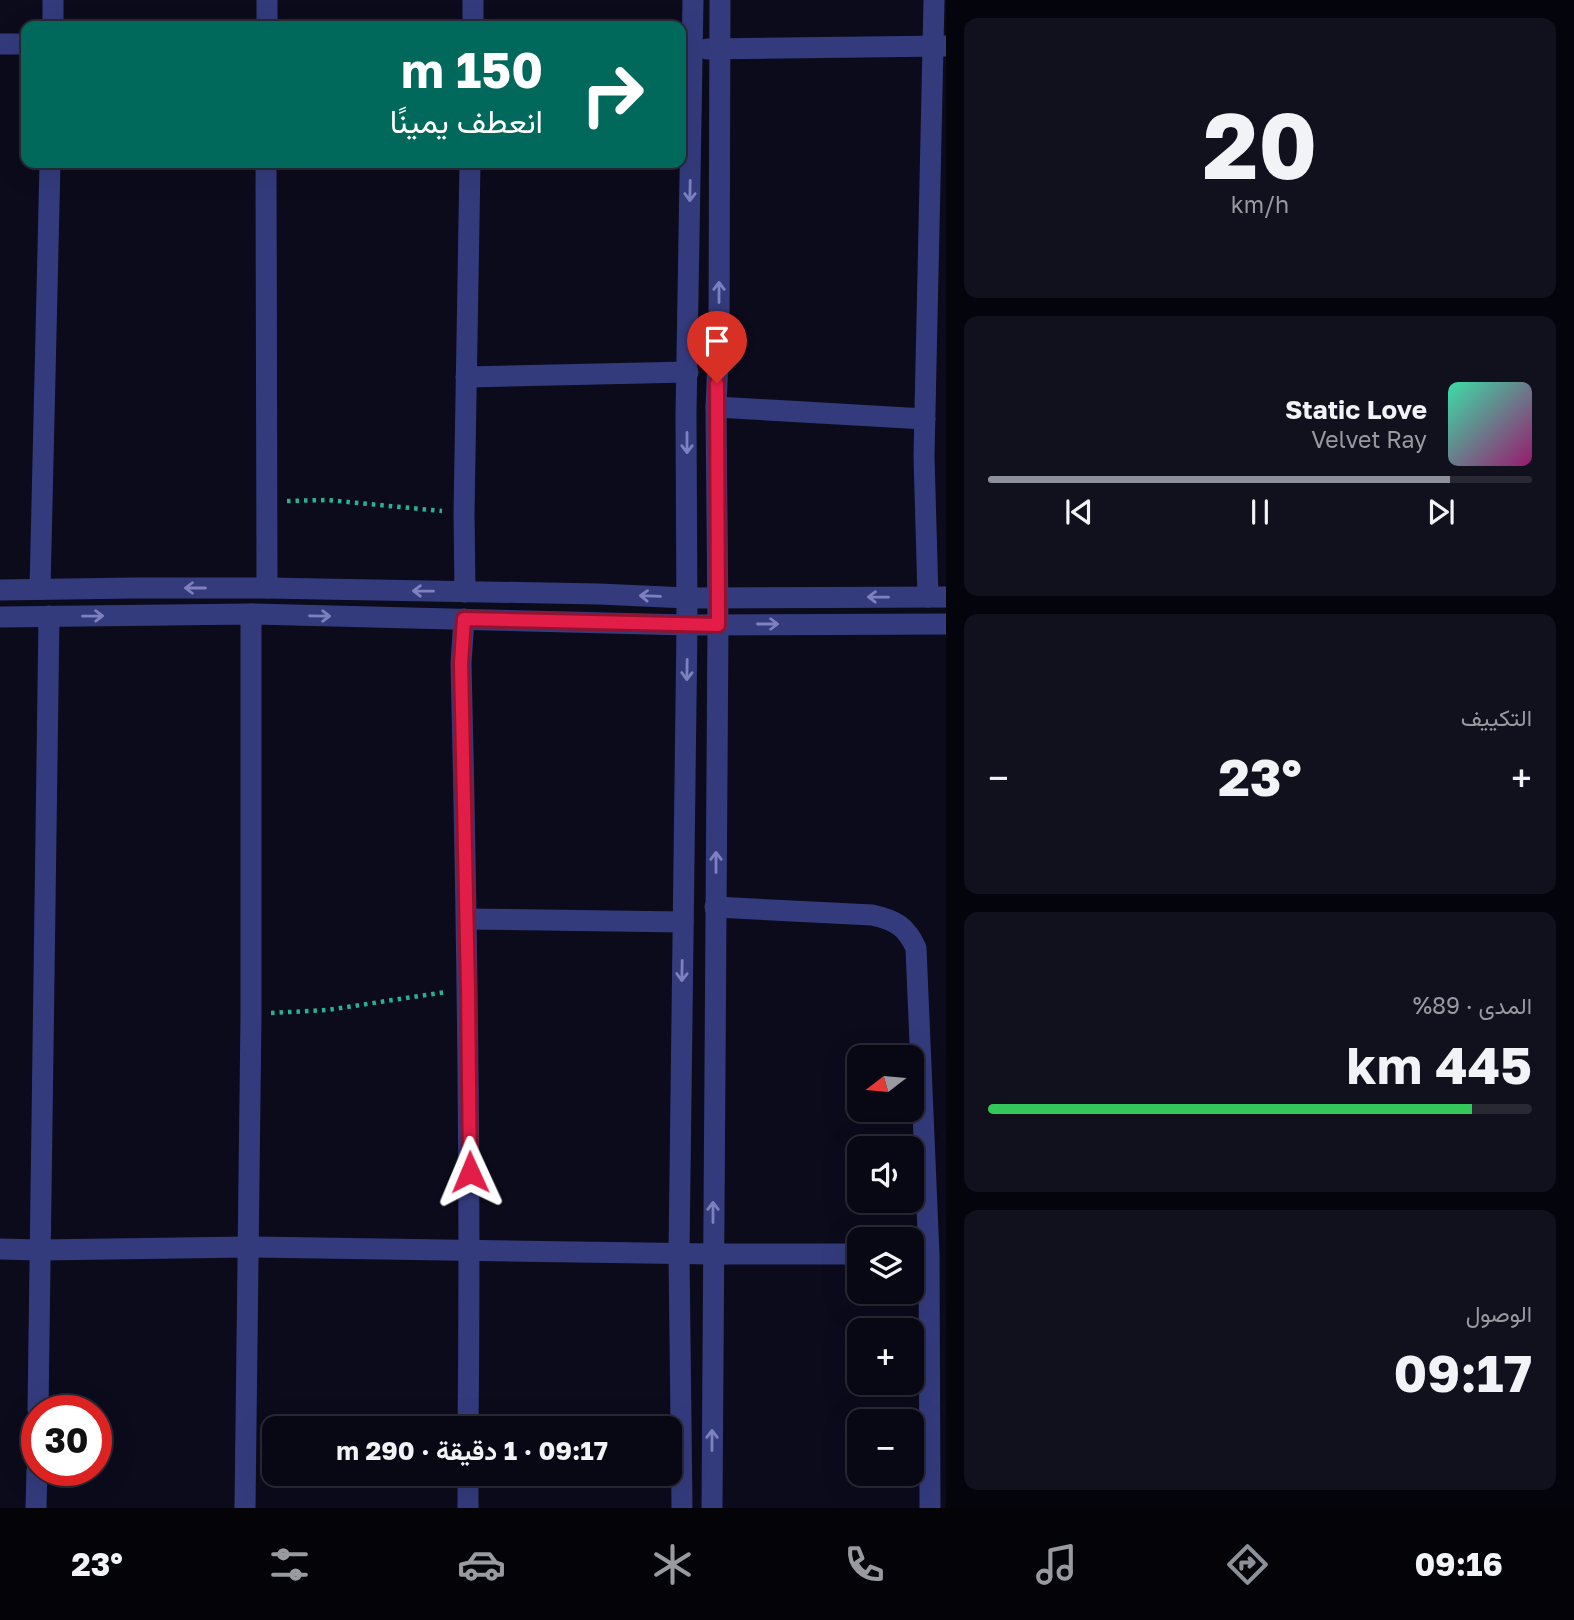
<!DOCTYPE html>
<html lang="ar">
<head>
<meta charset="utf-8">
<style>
  body { margin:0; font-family:"Golos Text",Vazirmatn,sans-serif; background:#11111e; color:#f1f3f6; direction:rtl; height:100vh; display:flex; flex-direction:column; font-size:26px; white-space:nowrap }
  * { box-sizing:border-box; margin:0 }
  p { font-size:23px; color:#989aa0 }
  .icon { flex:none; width:38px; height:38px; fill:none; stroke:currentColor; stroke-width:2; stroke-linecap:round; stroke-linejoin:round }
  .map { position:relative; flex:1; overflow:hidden; direction:ltr }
  .panel { display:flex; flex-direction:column; gap:18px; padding:18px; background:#04040c; width:628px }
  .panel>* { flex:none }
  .hud { position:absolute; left:21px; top:21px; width:665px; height:147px; border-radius:14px; box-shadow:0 7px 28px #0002,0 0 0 2px #292934; direction:rtl; background:#00695c; color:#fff; overflow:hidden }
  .needle { width:46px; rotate:254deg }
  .tools { position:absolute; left:847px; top:1045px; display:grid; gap:14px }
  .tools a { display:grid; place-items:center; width:77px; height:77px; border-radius:14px; background:#080815; box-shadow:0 7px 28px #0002,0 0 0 2px #292934; font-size:35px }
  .speed { position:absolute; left:21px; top:1395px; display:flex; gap:14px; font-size:35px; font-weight:700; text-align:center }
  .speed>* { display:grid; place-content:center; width:91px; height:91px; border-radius:50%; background:#080815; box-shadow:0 7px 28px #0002,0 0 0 2px #292934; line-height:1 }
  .speed .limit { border:10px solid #d22; background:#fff; color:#111 }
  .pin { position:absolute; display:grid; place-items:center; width:60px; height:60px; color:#fff; margin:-72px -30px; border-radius:50% 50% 50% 0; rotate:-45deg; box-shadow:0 0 7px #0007 }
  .pin .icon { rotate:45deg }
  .me { position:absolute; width:77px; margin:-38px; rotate:359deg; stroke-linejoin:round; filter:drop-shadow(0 0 5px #0008) }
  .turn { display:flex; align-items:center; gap:24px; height:147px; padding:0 28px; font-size:32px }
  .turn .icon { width:91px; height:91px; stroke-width:2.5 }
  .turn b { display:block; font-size:49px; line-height:60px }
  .big { font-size:52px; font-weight:700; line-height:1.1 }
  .panel .tile { flex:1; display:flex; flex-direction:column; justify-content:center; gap:10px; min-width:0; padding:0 24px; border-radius:14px; background:#11111e }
  .panel .dial { align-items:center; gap:0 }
  .dial b { font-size:91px; line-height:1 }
  .song { display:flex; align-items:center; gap:21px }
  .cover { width:84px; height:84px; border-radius:10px; background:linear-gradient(135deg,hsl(160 70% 55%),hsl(320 70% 35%)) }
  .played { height:7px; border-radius:4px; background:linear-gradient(90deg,#8c9099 85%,#292934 85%) }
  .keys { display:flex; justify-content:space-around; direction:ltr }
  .heat { display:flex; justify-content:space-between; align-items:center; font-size:38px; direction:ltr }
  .charge { height:10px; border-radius:5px; background:linear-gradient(90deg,#34c759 89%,#292934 0) }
  .trip { position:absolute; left:262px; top:1416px; width:420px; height:70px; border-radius:14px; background:#080815; box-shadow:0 7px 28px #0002,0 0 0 2px #292934; font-weight:700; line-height:70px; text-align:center; direction:rtl }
  .tab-bar { display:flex; height:112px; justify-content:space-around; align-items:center; background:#030308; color:#989aa0 }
  .tab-bar .icon { width:49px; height:49px }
  .tab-bar .current { color:#8c9099 }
  .tab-bar b { font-size:32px; color:#f1f3f6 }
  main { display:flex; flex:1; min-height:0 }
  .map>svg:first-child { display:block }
</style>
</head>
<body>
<main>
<section class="panel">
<div class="tile dial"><b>20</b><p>km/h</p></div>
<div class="tile">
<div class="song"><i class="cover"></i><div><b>Static Love</b><p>Velvet Ray</p></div></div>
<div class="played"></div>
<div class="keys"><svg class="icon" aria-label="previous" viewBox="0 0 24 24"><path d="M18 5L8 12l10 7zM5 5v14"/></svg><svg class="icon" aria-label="pause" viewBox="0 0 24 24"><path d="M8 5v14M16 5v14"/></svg><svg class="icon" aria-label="next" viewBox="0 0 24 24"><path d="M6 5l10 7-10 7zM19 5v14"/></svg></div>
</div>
<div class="tile"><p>التكييف</p>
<div class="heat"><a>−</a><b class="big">23°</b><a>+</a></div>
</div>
<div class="tile"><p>المدى · 89%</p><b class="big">445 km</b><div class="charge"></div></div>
<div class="tile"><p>الوصول</p><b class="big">09:17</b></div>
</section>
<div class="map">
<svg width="946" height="1508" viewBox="0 0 946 1508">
  <rect width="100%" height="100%" fill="#0b0b1c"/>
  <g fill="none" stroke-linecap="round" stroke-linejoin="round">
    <g stroke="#29b096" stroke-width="4.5" stroke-dasharray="3.5 5" stroke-linecap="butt">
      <polyline points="287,501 327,500 442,511"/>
      <polyline points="271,1013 327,1010 446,992"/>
    </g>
    <g stroke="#343b7d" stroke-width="21">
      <polyline points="53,0 53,26"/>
      <polyline points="267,0 267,26"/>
      <polyline points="473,26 473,0"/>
      <polyline points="0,44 26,44"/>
      <polyline points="707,49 946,46"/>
      <polyline points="266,163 267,588"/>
      <polyline points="466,377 688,372"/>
      <polyline points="716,407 925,419"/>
      <polyline points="40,589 50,163"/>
      <polyline points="0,590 134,588 267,588 599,594 687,598 946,597"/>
      <polyline points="465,592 464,514 470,163"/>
      <polyline points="928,597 924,456 934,0"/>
      <polyline points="0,617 251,614 687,625 946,624"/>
      <path d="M464,619l-3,44c6,255 10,510 7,765"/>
      <path d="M715,907l157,8c23,5 34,11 44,33l13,307 1,253"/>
      <polyline points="467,919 683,922"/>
      <polyline points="0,1249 40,1250 248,1247 713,1254 859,1254"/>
      <polyline points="38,1410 49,616"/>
      <polyline points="36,1508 37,1470"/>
      <polyline points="245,1508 251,1015 251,614"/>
      <polyline points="468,1508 468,1474"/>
      <polyline points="682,1508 679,1253 687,625 686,414 693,0"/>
      <polyline points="712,1508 718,625 716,407 719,336 720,0"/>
    </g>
  </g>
  <defs><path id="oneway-shaft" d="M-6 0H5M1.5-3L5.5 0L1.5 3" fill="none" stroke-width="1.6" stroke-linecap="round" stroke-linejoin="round" transform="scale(1.75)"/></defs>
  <g stroke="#7d81be">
    <use href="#oneway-shaft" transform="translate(690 191) rotate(91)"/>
    <use href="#oneway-shaft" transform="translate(719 292) rotate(-90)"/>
    <use href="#oneway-shaft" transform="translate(687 443) rotate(90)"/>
    <use href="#oneway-shaft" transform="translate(195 588) rotate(-180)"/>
    <use href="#oneway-shaft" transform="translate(423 591) rotate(-179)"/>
    <use href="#oneway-shaft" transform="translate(650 596) rotate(-178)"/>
    <use href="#oneway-shaft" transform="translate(878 597) rotate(-179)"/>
    <use href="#oneway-shaft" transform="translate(93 616) rotate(-1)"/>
    <use href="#oneway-shaft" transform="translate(320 616) rotate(1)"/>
    <use href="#oneway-shaft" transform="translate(768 624)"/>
    <use href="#oneway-shaft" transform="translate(687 670) rotate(91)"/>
    <use href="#oneway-shaft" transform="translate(716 862) rotate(-90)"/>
    <use href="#oneway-shaft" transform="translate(682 971) rotate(91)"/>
    <use href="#oneway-shaft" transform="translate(713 1212) rotate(-90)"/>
    <use href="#oneway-shaft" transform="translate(712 1440) rotate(-90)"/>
  </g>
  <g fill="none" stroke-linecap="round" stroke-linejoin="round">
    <defs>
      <polyline id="route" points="470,1172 468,989 461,663 464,619 718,625 717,383"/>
    </defs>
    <use href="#route" stroke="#92132f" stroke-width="18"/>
    <use href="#route" stroke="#e11d48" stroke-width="12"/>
  </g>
</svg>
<div class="tools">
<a><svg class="needle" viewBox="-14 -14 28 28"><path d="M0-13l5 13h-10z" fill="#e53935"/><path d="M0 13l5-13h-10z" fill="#989aa0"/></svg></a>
<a><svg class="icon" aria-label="sound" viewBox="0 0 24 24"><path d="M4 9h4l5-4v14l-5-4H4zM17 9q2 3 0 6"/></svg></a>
<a><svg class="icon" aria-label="layers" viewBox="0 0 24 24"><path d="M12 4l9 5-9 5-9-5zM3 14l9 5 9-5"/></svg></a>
<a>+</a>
<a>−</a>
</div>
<div class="speed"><div class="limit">30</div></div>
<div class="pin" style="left:717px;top:383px;background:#d93025"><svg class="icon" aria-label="arrive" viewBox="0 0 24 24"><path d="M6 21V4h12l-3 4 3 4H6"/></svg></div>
<svg class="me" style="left:470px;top:1172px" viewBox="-20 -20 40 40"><path d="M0-17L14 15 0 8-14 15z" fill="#e11d48" stroke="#fff" stroke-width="4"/></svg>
<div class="trip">09:17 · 1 دقيقة · 290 m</div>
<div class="hud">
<div class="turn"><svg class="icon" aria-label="right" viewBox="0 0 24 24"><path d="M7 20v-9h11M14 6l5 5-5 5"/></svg><div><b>150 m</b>انعطف يمينًا</div></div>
</div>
</div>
</main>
<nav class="tab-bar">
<b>09:16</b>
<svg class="icon current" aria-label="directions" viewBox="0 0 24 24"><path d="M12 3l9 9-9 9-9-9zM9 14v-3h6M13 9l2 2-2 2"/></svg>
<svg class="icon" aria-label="music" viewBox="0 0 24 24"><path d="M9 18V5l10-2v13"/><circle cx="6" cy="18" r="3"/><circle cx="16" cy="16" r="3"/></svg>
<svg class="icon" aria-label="phone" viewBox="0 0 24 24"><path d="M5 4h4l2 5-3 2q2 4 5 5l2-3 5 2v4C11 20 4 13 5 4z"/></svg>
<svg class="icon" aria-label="climate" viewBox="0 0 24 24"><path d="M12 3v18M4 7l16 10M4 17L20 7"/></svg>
<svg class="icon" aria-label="car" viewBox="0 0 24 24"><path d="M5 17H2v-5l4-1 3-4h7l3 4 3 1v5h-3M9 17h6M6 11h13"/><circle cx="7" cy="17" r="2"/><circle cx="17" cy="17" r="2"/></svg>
<svg class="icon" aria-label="filters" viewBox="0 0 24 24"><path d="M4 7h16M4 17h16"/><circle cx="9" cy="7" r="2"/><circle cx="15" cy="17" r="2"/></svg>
<b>23°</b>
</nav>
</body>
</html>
